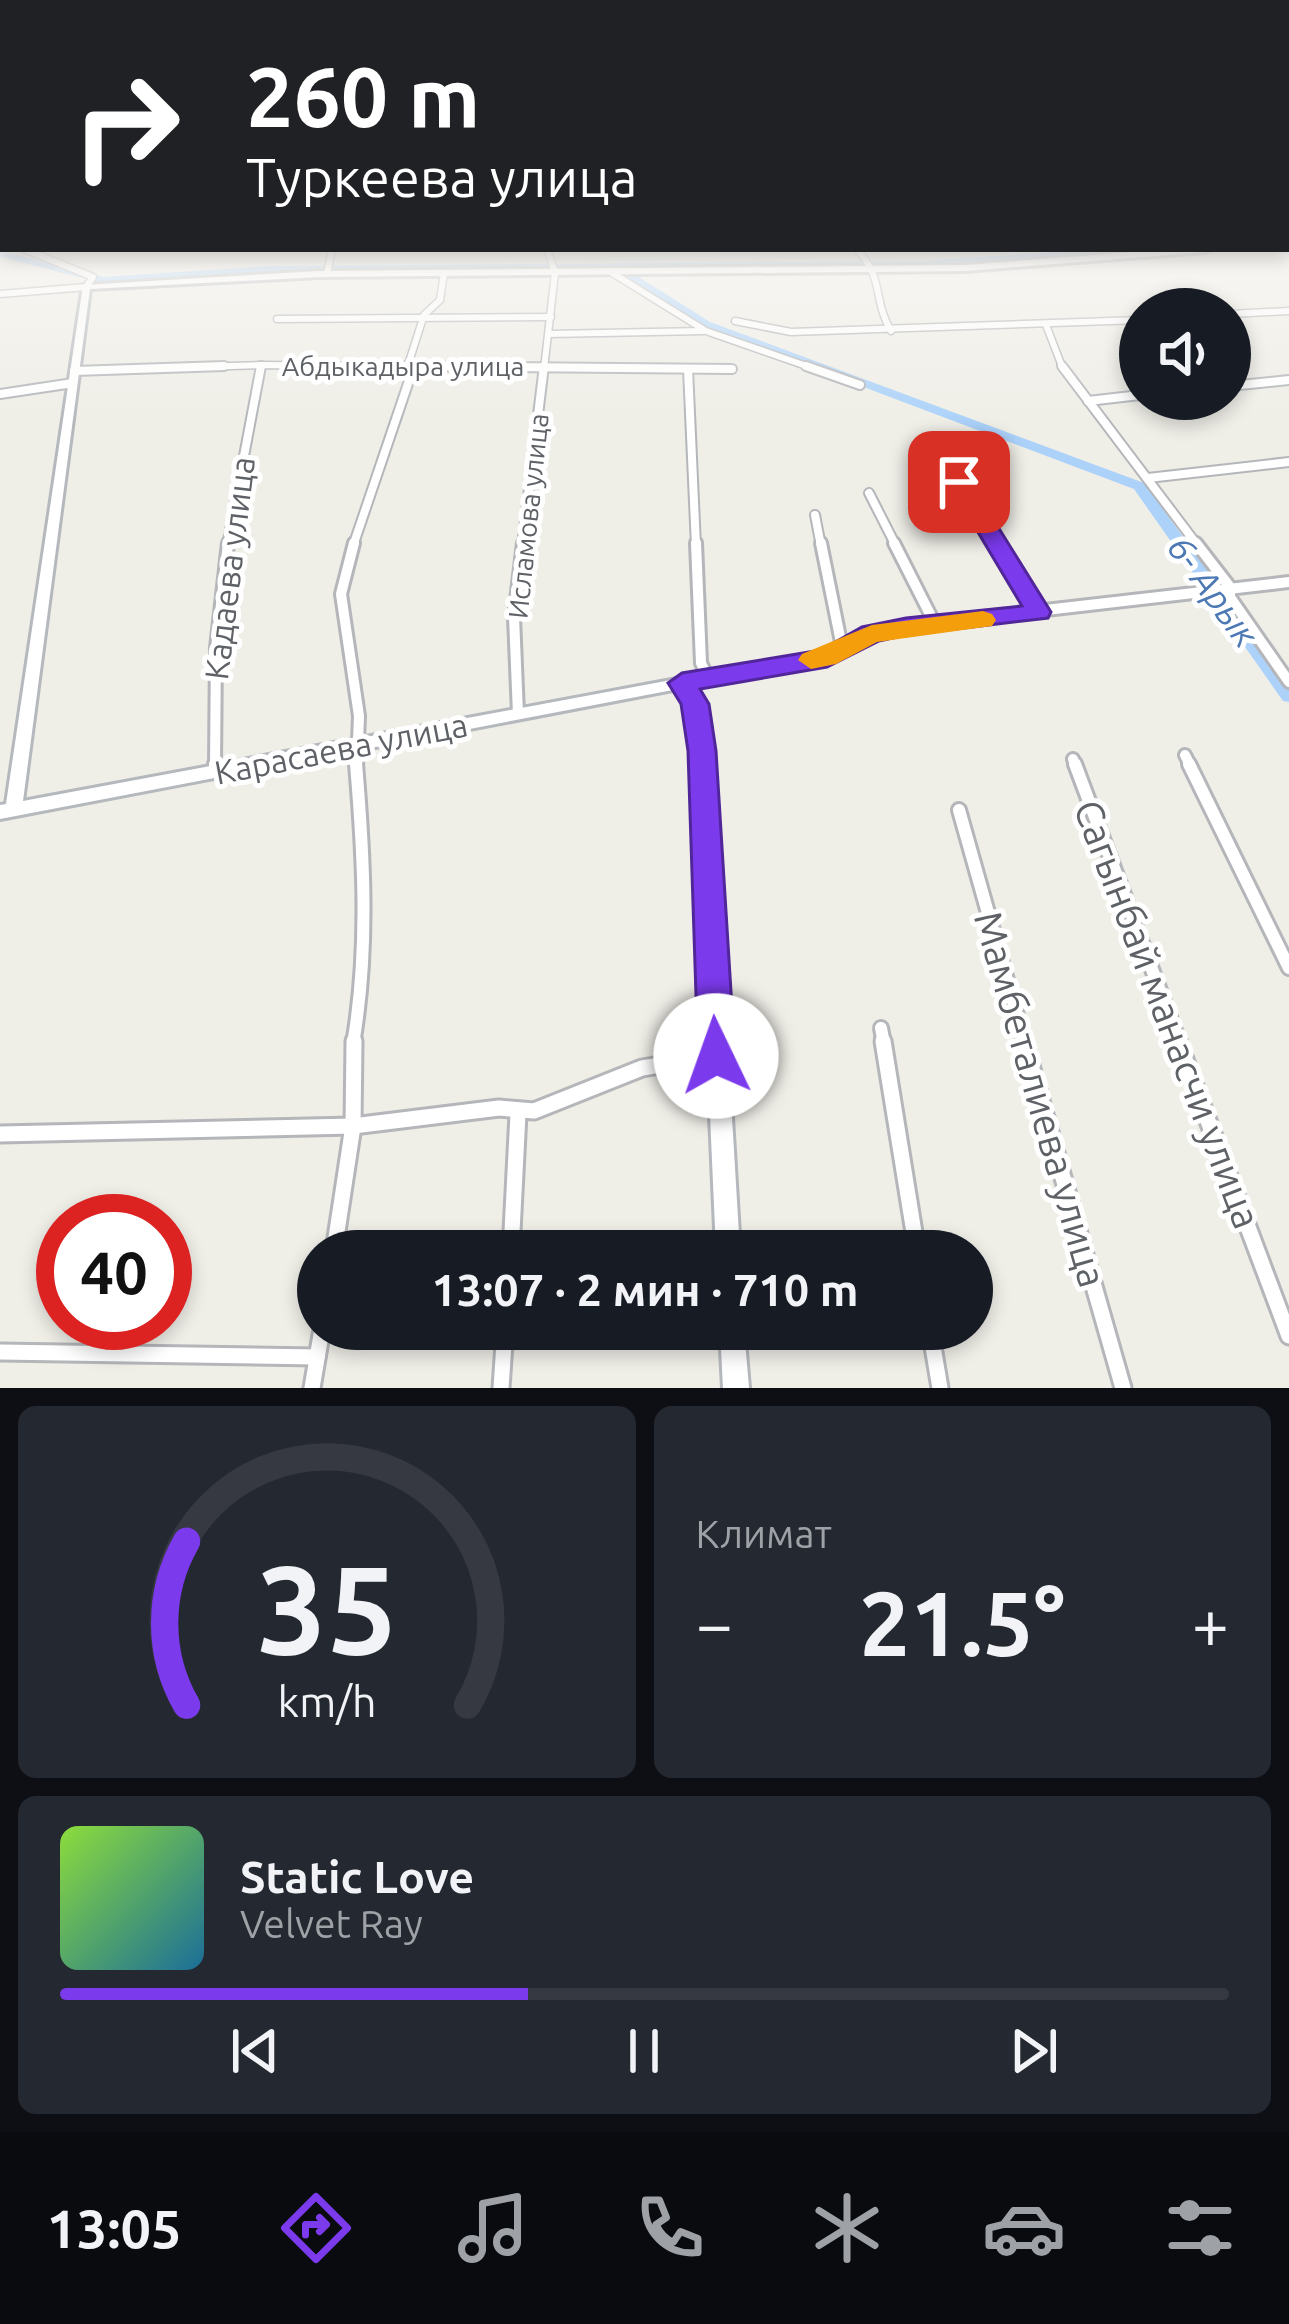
<!DOCTYPE html>
<html lang="ru">
<head>
<meta charset="utf-8">
<style>
  body { margin:0; font-family:Ubuntu,sans-serif; background:#242831; color:#f1f3f6; height:100vh; display:flex; flex-direction:column; font-size:45px; white-space:nowrap }
  * { box-sizing:border-box; margin:0 }
  p { font-size:39px; color:#9ea1a6 }
  .icon { flex:none; width:66px; height:66px; fill:none; stroke:currentColor; stroke-width:2; stroke-linecap:round; stroke-linejoin:round }
  .map { position:relative; height:1388px; overflow:hidden }
  .sheet { display:flex; flex-direction:column; gap:18px; padding:18px; background:#0d0f14; flex:1 }
  .sheet>* { flex:none }
  .banner { position:absolute; left:0px; top:0px; width:1290px; height:252px; box-shadow:0 6px 18px #0003; background:#202124; color:#fff; overflow:hidden }
  .fabs { position:absolute; left:1119px; top:288px; display:grid; gap:24px }
  .fabs a { display:grid; place-items:center; width:132px; height:132px; border-radius:50%; background:#171b24; box-shadow:0 6px 18px #0003; font-size:60px }
  .speed { position:absolute; left:36px; top:1194px; display:flex; gap:24px; font-size:60px; font-weight:700; text-align:center }
  .speed>* { display:grid; place-content:center; width:156px; height:156px; border-radius:50%; background:#171b24; box-shadow:0 6px 18px #0003; line-height:1 }
  .speed .limit { border:18px solid #d22; background:#fff; color:#111 }
  .pin { position:absolute; display:grid; place-items:center; width:102px; height:102px; color:#fff; margin:-51px; border-radius:24px; box-shadow:0 6px 18px #0006 }
  .me { position:absolute; width:132px; margin:-66px; rotate:357deg; stroke-linejoin:round; filter:drop-shadow(0 0 9px #0008) }
  .turn { display:flex; align-items:center; gap:42px; height:252px; padding:0 48px; font-size:54px }
  .turn .icon { width:156px; height:156px; stroke-width:2.5 }
  .turn b { display:block; font-size:84px; line-height:102px }
  .big { font-size:90px; font-weight:700; line-height:1.1 }
  .sheet .widget { flex:1; display:flex; flex-direction:column; justify-content:center; gap:18px; min-width:0; padding:0 42px; border-radius:18px; background:#242831 }
  .sheet .dial { align-items:center; gap:0 }
  .dial svg { height:312px; overflow:visible; fill:none; stroke:#363941; stroke-width:7; stroke-linecap:round; text-anchor:middle }
  .dial text { fill:#f1f3f6; stroke:none }
  .song { display:flex; align-items:center; gap:36px }
  .cover { width:144px; height:144px; border-radius:18px; background:linear-gradient(135deg,hsl(90 70% 55%),hsl(200 70% 35%)) }
  .played { height:12px; border-radius:6px; background:linear-gradient(90deg,#7c3aed 40%,#363941 40%) }
  .keys { display:flex; justify-content:space-around; direction:ltr }
  .heat { display:flex; justify-content:space-between; align-items:center; font-size:66px; direction:ltr }
  .sheet .tiles { flex:1; display:grid; gap:18px; grid-template-columns:1fr 1fr }
  .widget:last-child { grid-column:span 2 }
  .trip { position:absolute; left:297px; top:1230px; width:696px; height:120px; border-radius:60px; background:#171b24; box-shadow:0 6px 18px #0003; font-weight:700; line-height:120px; text-align:center }
  .tab-bar { display:flex; height:192px; justify-content:space-around; align-items:center; background:#090b0e; color:#9ea1a6 }
  .tab-bar .icon { width:84px; height:84px }
  .tab-bar .current { color:#7c3aed }
  .tab-bar b { font-size:54px; color:#f1f3f6 }
  .map>svg:first-child { display:block }
</style>
</head>
<body>
<div class="map">
<svg width="1289" height="1388" viewBox="0 0 1289 1388">
  <rect width="100%" height="100%" fill="#efeee7"/>
  <g fill="none" stroke-linecap="round" stroke-linejoin="round">
    <g fill="#acd2fa" fill-rule="evenodd">
      <rect x="1287" y="241" width="2" height="6"/>
      <polygon points="1099,249 1150,249 1145,252 924,267 622,269 631,272 710,322 1144,483 1289,683 1289,702 1283,701 1134,489 702,326 623,276 606,270 271,272 103,283 0,257 0,251 103,277 271,266 924,261"/>
    </g>
    <defs>
      <g id="street-far4">
        <path d="M857,249c28,31 15,49 34,82"/>
        <polyline points="609,271 706,331 815,369"/>
        <polyline points="327,274 332,249"/>
        <polyline points="0,294 86,287 93,277 24,249"/>
        <polyline points="1230,314 1289,311"/>
        <polyline points="277,319 551,317"/>
        <polyline points="735,321 791,332 1140,320"/>
        <polyline points="1046,325 1063,369"/>
        <polyline points="549,334 703,331"/>
        <polyline points="408,365 424,315 440,300 444,273"/>
        <polyline points="130,369 261,365 732,369"/>
        <polyline points="544,369 555,273 547,249"/>
      </g>
      <g id="street-far3">
        <polyline points="401,366 732,369"/>
        <polyline points="806,366 860,385"/>
        <polyline points="1062,366 1198,546"/>
        <polyline points="688,369 696,546"/>
        <polyline points="74,371 224,366"/>
        <polyline points="1230,386 1289,380"/>
        <polyline points="0,394 73,383"/>
        <polyline points="1088,401 1140,395"/>
        <polyline points="1148,478 1289,462"/>
        <polyline points="959,482 998,546"/>
        <polyline points="869,493 896,546"/>
        <polyline points="815,515 821,546"/>
        <polyline points="227,546 261,366"/>
        <polyline points="353,546 414,366"/>
        <polyline points="522,546 544,366"/>
      </g>
      <g id="street-far2">
        <polyline points="354,543 341,594 359,716 357,767"/>
        <polyline points="696,543 701,663 708,678"/>
        <polyline points="821,543 842,647"/>
        <polyline points="894,543 935,624"/>
        <polyline points="997,543 1039,612"/>
        <polyline points="1196,543 1230,587 1230,597 1289,682"/>
        <polyline points="682,683 827,658 871,633 906,626 1289,582"/>
        <polyline points="518,714 514,617 523,543"/>
        <polyline points="1185,755 1191,767"/>
        <polyline points="1073,759 1076,767"/>
        <polyline points="215,767 216,648 228,543"/>
      </g>
      <g id="street-far1">
        <polyline points="1075,764 1180,1044"/>
        <polyline points="1189,764 1289,968"/>
        <polyline points="215,772 215,764"/>
        <polyline points="959,810 1025,1044"/>
        <polyline points="881,1028 884,1044"/>
        <path d="M353,1044c16,-93 11,-186 3,-280"/>
      </g>
      <g id="street">
        <polyline points="883,1041 917,1251"/>
        <polyline points="1024,1041 1123,1388"/>
        <polyline points="1178,1041 1289,1336"/>
        <polyline points="0,1134 353,1126 499,1108 534,1111 642,1068 716,1056"/>
        <polyline points="334,1251 353,1126 354,1041"/>
        <polyline points="511,1251 518,1114"/>
        <polyline points="930,1329 940,1388"/>
        <polyline points="0,1352 317,1357"/>
        <polyline points="312,1388 322,1329"/>
        <polyline points="501,1388 505,1329"/>
      </g>
      <g id="secondary">
        <polygon points="1289,244 1289,250 1284,250 1287,249"/>
        <polygon points="1173,249 1210,249 1206,252 965,271 319,277 90,289 23,801 682,678 687,679 703,703 710,751 740,1251 716,1251 694,751 688,704 678,689 0,819 0,805 6,804 83,285 319,271 965,265"/>
        <polygon points="720,1329 744,1329 749,1388 723,1388"/>
      </g>
    </defs>
    <use href="#street-far4" stroke="#b4b6ba" stroke-width="9"/>
    <use href="#street-far3" stroke="#b4b6ba" stroke-width="12"/>
    <use href="#street-far2" stroke="#b4b6ba" stroke-width="16"/>
    <use href="#street-far1" stroke="#b4b6ba" stroke-width="18"/>
    <use href="#street" stroke="#b4b6ba" stroke-width="21"/>
    <use href="#secondary" stroke="#b5b8bd" stroke-width="6"/>
    <use href="#street-far4" stroke="#fff" stroke-width="6"/>
    <use href="#street-far3" stroke="#fff" stroke-width="8"/>
    <use href="#street-far2" stroke="#fff" stroke-width="10"/>
    <use href="#street-far1" stroke="#fff" stroke-width="12"/>
    <use href="#street" stroke="#fff" stroke-width="15"/>
    <use href="#secondary" fill="#fff" fill-rule="evenodd"/>
  </g>
  <linearGradient id="sky" x2="0" y2="1"><stop stop-color="#90c0ef"/><stop offset="0.54" stop-color="#f8f7f4"/><stop offset="1" stop-color="#f8f7f4" stop-opacity="0"/></linearGradient>
  <rect width="1289" height="421" fill="url(#sky)"/>
  <polygon fill="#7c3aed" stroke="#51269a" stroke-width="3" points="959,476 970,482 1051,612 1048,618 906,635 879,641 827,667 700,689 709,704 716,751 735,1056 729,1069 716,1074 703,1069 698,1056 688,751 681,704 668,683 682,673 821,650 862,627 906,618 1022,606 948,482"/>
  <polygon fill="#f59e0b" points="983,611 992,614 996,620 992,626 877,642 836,664 811,669 798,660 802,654 872,625"/>
  <g text-anchor="middle" dominant-baseline="central" stroke-width="10" stroke-linejoin="round" paint-order="stroke">
    <g font-size="27" fill="#5e6166" stroke="#fff">
      <text x="403" y="366">Абдыкадыра улица</text>
      <text transform="translate(528 516) rotate(-84)">Исламова улица</text>
    </g>
    <g font-size="33" fill="#5e6166" stroke="#fff">
      <text transform="translate(229 568) rotate(-83)">Кадаева улица</text>
      <text transform="translate(341 748) rotate(-11)">Карасаева улица</text>
    </g>
    <g font-size="36" font-style="italic" fill="#4c78b4" stroke="#fff">
      <text transform="translate(1214 591) rotate(54)">6- Арык</text>
    </g>
    <g font-size="39" fill="#5e6166" stroke="#fff">
      <text transform="translate(1168 1014) rotate(69)">Сагынбай манасчи улица</text>
      <text transform="translate(1041 1099) rotate(74)">Мамбеталиева улица</text>
    </g>
  </g>
</svg>
<div class="fabs">
<a><svg class="icon" aria-label="sound" viewBox="0 0 24 24"><path d="M4 9h4l5-4v14l-5-4H4zM17 9q2 3 0 6"/></svg></a>
</div>
<div class="speed"><div class="limit">40</div></div>
<div class="pin" style="left:959px;top:482px;background:#d93025"><svg class="icon" aria-label="arrive" viewBox="0 0 24 24"><path d="M6 21V4h12l-3 4 3 4H6"/></svg></div>
<svg class="me" style="left:716px;top:1056px" viewBox="-20 -20 40 40"><circle r="19" fill="#fff"/><path d="M0-13L10 11 0 6-10 11z" fill="#7c3aed"/></svg>
<div class="trip">13:07 · 2 мин · 710 m</div>
<div class="banner">
<div class="turn"><svg class="icon" aria-label="right" viewBox="0 0 24 24"><path d="M7 20v-9h11M14 6l5 5-5 5"/></svg><div><b>260 m</b>Туркеева улица</div></div>
</div>
</div>
<section class="sheet">
<div class="tiles">
<div class="widget dial"><svg viewBox="0 0 100 80">
<path d="M14 69A42 42 0 1 1 86 69"/>
<path d="M14 69A42 42 0 0 1 14 27" stroke="#7c3aed"/>
<text x="50" y="56" font-size="32" font-weight="700">35</text>
<text x="50" y="72" font-size="11">km/h</text>
</svg></div>
<div class="widget"><p>Климат</p>
<div class="heat"><a>−</a><b class="big">21.5°</b><a>+</a></div>
</div>
<div class="widget">
<div class="song"><i class="cover"></i><div><b>Static Love</b><p>Velvet Ray</p></div></div>
<div class="played"></div>
<div class="keys"><svg class="icon" aria-label="previous" viewBox="0 0 24 24"><path d="M18 5L8 12l10 7zM5 5v14"/></svg><svg class="icon" aria-label="pause" viewBox="0 0 24 24"><path d="M8 5v14M16 5v14"/></svg><svg class="icon" aria-label="next" viewBox="0 0 24 24"><path d="M6 5l10 7-10 7zM19 5v14"/></svg></div>
</div>
</div>
</section>
<nav class="tab-bar">
<b>13:05</b>
<svg class="icon current" aria-label="directions" viewBox="0 0 24 24"><path d="M12 3l9 9-9 9-9-9zM9 14v-3h6M13 9l2 2-2 2"/></svg>
<svg class="icon" aria-label="music" viewBox="0 0 24 24"><path d="M9 18V5l10-2v13"/><circle cx="6" cy="18" r="3"/><circle cx="16" cy="16" r="3"/></svg>
<svg class="icon" aria-label="phone" viewBox="0 0 24 24"><path d="M5 4h4l2 5-3 2q2 4 5 5l2-3 5 2v4C11 20 4 13 5 4z"/></svg>
<svg class="icon" aria-label="climate" viewBox="0 0 24 24"><path d="M12 3v18M4 7l16 10M4 17L20 7"/></svg>
<svg class="icon" aria-label="car" viewBox="0 0 24 24"><path d="M5 17H2v-5l4-1 3-4h7l3 4 3 1v5h-3M9 17h6M6 11h13"/><circle cx="7" cy="17" r="2"/><circle cx="17" cy="17" r="2"/></svg>
<svg class="icon" aria-label="filters" viewBox="0 0 24 24"><path d="M4 7h16M4 17h16"/><circle cx="9" cy="7" r="2"/><circle cx="15" cy="17" r="2"/></svg>
</nav>
</body>
</html>
